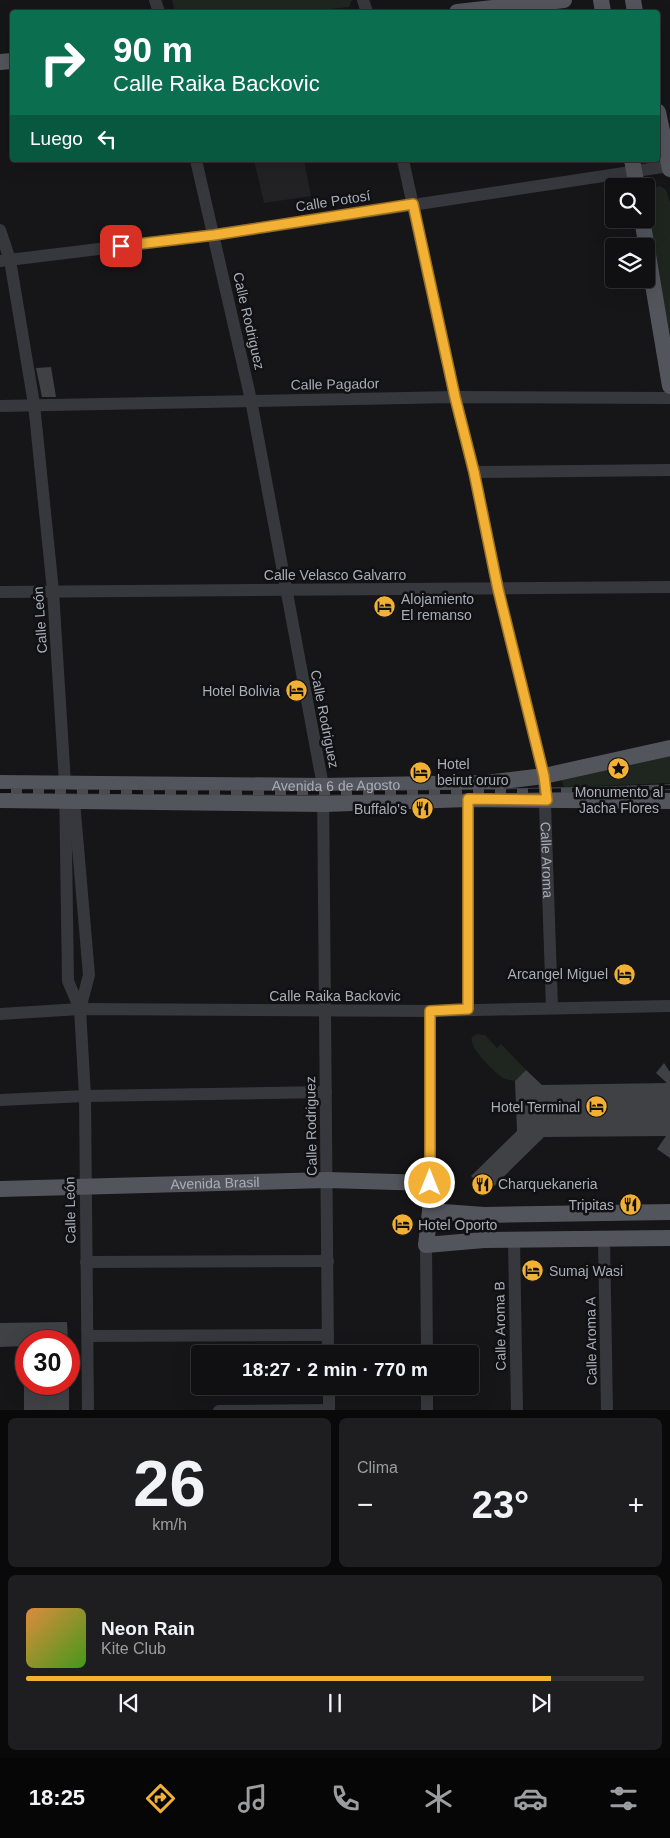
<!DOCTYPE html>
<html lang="es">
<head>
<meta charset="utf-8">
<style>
  body { margin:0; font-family:Helvetica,sans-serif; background:#1e1e20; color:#f1f3f6; height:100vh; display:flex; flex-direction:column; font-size:19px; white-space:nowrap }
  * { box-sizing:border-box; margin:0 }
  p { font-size:16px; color:#9c9d9f }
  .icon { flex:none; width:28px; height:28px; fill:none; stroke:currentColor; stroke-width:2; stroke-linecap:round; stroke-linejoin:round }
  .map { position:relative; height:1410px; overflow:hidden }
  .drawer { display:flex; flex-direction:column; gap:8px; padding:8px; background:#09090a; flex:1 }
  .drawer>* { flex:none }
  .hud { position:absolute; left:10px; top:10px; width:650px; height:152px; border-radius:5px; box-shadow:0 5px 20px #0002,0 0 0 1px #303032; background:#0b6e4f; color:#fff; overflow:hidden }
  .controls { position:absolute; left:605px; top:178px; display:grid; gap:10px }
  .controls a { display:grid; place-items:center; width:50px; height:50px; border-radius:5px; background:#101012; box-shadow:0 5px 20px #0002,0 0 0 1px #303032; font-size:25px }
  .speed { position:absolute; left:15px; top:1330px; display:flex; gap:10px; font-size:25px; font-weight:700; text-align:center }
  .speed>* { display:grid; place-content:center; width:65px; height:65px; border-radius:50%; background:#101012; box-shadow:0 5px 20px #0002,0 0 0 1px #303032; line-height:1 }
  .speed .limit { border:8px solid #d22; background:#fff; color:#111 }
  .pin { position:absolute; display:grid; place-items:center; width:42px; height:42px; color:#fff; margin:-21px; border-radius:10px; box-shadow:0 2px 8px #0006 }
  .me { position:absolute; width:55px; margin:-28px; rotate:0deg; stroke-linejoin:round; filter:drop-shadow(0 0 4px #0008) }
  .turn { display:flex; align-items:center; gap:18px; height:105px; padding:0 20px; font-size:22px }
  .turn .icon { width:65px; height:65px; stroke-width:2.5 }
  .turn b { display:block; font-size:35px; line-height:42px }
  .then { display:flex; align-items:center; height:48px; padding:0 20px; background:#0003; gap:10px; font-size:19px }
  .big { font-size:38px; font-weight:700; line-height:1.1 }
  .drawer .widget { flex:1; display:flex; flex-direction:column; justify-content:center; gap:8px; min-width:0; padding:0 18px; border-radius:8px; background:#1e1e20 }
  .drawer .dial { align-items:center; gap:0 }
  .dial b { font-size:65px; line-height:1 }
  .song { display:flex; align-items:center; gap:15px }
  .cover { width:60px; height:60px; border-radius:8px; background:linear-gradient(135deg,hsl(30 70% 55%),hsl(100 70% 35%)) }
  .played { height:5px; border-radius:2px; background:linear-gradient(90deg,#f2b134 85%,#303032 85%) }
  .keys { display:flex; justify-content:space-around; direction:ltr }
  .heat { display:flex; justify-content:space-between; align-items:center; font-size:28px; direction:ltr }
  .drawer .tiles { flex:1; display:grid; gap:8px; grid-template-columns:1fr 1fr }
  .widget:last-child { grid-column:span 2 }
  .trip { position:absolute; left:191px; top:1345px; width:288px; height:50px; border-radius:5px; background:#101012; box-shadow:0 5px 20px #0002,0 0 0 1px #303032; font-weight:700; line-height:50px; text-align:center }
  .tab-bar { display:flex; height:80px; justify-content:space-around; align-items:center; background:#060607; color:#9c9d9f }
  .tab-bar .icon { width:35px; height:35px }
  .tab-bar .on { color:#f2b134 }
  .tab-bar b { font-size:22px; color:#f1f3f6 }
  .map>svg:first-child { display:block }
</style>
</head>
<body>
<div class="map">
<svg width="670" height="1411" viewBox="0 0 670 1411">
  <rect width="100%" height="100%" fill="#161618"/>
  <polygon fill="#222225" points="254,160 304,160 311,196 264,203"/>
  <g fill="#1e261f">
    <polygon points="172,0 352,0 349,7 302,12 175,12"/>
    <polygon points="660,186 666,190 670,203 670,366 646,209 648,190"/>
    <polygon points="670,754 670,783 564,787 561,778"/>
    <path d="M477,1034l8,1 12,13 4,-4 25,26 -11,11c-4,-1 -9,-1 -12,-3 -9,-6 -35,-31 -31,-41z"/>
  </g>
  <g fill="#404145">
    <polygon points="51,367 56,397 42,397 36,368"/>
    <polygon points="664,1063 670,1072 670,1158 657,1149 666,1136 544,1137 488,1192 471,1176 517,1131 515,1081 526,1070 542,1085 667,1083 656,1073"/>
    <polygon points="67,1322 68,1341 26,1341 26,1346 0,1347 0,1323"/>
    <rect x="24" y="1384" width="45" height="27"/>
  </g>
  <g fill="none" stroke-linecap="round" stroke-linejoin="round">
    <g stroke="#37383d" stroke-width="12">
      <polyline points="155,0 159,12"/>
      <polyline points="363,0 367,12"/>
      <polyline points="196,160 251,400 323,786 328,1354"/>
      <path id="s1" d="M403,160l52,237 19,75 24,117 46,187 8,231"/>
      <polyline points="0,230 10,260 34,404 53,591 65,783 68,981 80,1009"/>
      <polyline points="0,261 214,235 670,166"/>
      <polyline points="0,406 455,397 670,398"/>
      <polyline points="474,472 670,470"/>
      <polyline points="0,592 670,587"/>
      <polyline points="468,799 468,1009"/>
      <polyline points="74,801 89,975 80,1009 85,1096 88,1411"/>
      <polyline points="430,1011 430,1183"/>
      <polyline points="0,1014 80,1009 430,1011 670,1006"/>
      <polyline points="0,1100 85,1096 326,1092"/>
      <polyline points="604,1240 607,1411"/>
      <polyline points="514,1241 517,1411"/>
      <polyline points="426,1245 427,1354"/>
      <polyline points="86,1262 328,1261"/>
      <polyline points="88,1336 328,1335"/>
      <polyline points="329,1386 329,1411"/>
      <polyline points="427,1386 427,1411"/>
      <polyline points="219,1411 329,1410"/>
    </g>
    <g stroke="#53555c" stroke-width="16">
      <polyline points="601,0 603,12"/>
      <polyline points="633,0 635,12"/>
      <polyline points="457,12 564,0"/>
      <polyline points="0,62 12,61"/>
      <polyline points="658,112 670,169"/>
      <polyline points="632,160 637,186"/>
      <polyline points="642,219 670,386"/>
      <path id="s2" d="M0,783l323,3 163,-3 58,-7 126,-28"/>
      <polyline points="0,800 324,804 468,799 670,801"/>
      <path id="s3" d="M0,1189l327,-9 103,3v28l-4,34 58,-5 186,-2"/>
      <polyline points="430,1211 484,1215 670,1212"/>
    </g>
    <defs>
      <path id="rail" d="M0,791c223,2 447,4 670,-4"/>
    </defs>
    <use href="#rail" stroke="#4a4c52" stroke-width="5.5"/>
    <use href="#rail" stroke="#111113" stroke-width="4" stroke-dasharray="11" stroke-linecap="butt"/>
  </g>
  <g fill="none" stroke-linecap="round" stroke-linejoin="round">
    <defs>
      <polyline id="route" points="121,246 214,235 413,204 455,397 474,472 498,589 544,776 547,800 468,799 468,1009 430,1011 430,1183"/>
    </defs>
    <use href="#route" stroke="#9d7322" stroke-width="12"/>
    <use href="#route" stroke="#f2b134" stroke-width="9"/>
  </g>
  <defs>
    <symbol id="hotel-disc" viewBox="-11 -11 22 22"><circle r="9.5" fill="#f2b134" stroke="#111113"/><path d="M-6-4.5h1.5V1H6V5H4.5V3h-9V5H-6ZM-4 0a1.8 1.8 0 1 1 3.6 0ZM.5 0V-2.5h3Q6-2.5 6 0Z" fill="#111"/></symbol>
    <symbol id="sight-disc" viewBox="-11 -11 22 22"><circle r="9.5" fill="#f2b134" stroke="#111113"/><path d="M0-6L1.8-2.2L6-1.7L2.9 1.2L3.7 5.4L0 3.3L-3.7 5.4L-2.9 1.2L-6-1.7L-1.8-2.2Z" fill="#111"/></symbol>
    <symbol id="restaurant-disc" viewBox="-11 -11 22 22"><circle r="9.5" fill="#f2b134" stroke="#111113"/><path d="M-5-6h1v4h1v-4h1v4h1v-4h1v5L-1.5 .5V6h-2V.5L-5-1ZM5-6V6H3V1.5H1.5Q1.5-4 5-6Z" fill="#111"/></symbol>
  </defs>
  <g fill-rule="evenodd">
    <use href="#hotel-disc" x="372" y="594" width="25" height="25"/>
    <use href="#hotel-disc" x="284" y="678" width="25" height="25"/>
    <use href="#sight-disc" x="606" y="756" width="25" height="25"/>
    <use href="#hotel-disc" x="408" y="760" width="25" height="25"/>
    <use href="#restaurant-disc" x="410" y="796" width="25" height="25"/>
    <use href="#hotel-disc" x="612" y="962" width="25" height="25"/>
    <use href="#hotel-disc" x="584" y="1094" width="25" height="25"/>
    <use href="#restaurant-disc" x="470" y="1172" width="25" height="25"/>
    <use href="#restaurant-disc" x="618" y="1192" width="25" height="25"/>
    <use href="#hotel-disc" x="390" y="1212" width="25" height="25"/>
    <use href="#hotel-disc" x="520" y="1258" width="25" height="25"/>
  </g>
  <g text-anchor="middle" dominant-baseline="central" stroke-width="5" stroke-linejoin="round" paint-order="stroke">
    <g font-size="14" fill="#a8adb8" stroke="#111113">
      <text transform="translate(333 201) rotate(-9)">Calle Potosí</text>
      <text transform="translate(249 321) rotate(77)">Calle Rodriguez</text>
      <text transform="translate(335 384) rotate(-1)">Calle Pagador</text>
      <text x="335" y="575">Calle Velasco Galvarro</text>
      <text transform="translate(40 620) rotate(-94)">Calle León</text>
      <text transform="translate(325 719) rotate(79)">Calle Rodriguez</text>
      <text stroke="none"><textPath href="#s2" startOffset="336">Avenida 6 de Agosto</textPath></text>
      <text stroke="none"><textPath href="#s1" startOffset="716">Calle Aroma</textPath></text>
      <text x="335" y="996">Calle Raika Backovic</text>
      <text transform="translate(311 1126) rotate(-91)">Calle Rodriguez</text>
      <text stroke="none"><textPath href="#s3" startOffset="215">Avenida Brasil</textPath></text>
      <text transform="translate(70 1210) rotate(-91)">Calle León</text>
      <text transform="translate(500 1326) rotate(-91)">Calle Aroma B</text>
      <text transform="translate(591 1341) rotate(-91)">Calle Aroma A</text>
    </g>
    <g font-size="14" fill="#a8adb8" stroke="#111113" text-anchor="start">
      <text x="401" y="599">Alojamiento<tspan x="401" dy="16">El remanso</tspan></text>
      <text x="280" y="691" text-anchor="end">Hotel Bolivia</text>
      <text x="437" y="764">Hotel<tspan x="437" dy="16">beirut oruro</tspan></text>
      <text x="619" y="792" text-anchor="middle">Monumento al<tspan x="619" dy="16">Jacha Flores</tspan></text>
      <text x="407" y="809" text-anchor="end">Buffalo's</text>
      <text x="608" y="974" text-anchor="end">Arcangel Miguel</text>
      <text x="580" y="1107" text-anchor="end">Hotel Terminal</text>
      <text x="498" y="1184">Charquekaneria</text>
      <text x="614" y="1205" text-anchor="end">Tripitas</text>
      <text x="418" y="1225">Hotel Oporto</text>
      <text x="549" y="1271">Sumaj Wasi</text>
    </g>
  </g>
</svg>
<div class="controls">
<a><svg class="icon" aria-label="search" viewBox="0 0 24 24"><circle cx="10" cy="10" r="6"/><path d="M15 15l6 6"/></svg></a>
<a><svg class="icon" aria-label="layers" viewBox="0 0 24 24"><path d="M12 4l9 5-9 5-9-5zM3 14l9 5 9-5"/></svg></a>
</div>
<div class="speed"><div class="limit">30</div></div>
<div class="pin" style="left:121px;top:246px;background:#d93025"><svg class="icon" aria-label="arrive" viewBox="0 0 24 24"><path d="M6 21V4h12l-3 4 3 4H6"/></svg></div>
<svg class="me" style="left:430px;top:1183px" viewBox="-20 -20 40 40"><circle r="17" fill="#f2b134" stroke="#fff" stroke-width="3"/><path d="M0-11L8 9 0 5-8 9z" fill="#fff"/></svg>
<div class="trip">18:27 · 2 min · 770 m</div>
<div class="hud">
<div class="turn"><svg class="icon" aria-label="right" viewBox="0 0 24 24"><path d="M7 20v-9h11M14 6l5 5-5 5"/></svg><div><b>90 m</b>Calle Raika Backovic</div></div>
<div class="then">Luego<svg class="icon" aria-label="left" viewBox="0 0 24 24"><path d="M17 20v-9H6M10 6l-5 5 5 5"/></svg></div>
</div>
</div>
<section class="drawer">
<div class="tiles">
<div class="widget dial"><b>26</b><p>km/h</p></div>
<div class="widget"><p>Clima</p>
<div class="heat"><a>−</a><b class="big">23°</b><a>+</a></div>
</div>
<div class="widget">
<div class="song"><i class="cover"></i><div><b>Neon Rain</b><p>Kite Club</p></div></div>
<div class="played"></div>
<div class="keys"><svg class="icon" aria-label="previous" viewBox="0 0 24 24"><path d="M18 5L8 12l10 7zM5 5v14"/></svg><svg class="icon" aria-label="pause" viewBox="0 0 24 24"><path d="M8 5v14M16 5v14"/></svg><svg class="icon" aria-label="next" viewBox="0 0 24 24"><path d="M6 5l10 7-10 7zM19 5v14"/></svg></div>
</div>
</div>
</section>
<nav class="tab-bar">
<b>18:25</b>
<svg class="icon on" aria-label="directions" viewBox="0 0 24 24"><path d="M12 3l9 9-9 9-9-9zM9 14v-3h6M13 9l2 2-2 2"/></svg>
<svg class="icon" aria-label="music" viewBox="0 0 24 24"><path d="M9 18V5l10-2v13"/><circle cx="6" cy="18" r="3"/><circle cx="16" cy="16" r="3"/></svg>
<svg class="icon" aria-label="phone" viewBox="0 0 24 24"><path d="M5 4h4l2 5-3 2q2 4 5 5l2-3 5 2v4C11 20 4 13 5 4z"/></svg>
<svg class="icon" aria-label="climate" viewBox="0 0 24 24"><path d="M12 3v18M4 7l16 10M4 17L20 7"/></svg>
<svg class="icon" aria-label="car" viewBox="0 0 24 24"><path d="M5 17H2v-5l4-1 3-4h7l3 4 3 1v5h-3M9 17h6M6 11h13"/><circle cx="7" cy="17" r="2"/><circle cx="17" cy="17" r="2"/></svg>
<svg class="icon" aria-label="filters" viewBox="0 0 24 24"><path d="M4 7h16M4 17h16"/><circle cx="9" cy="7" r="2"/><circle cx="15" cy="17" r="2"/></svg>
</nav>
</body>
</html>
